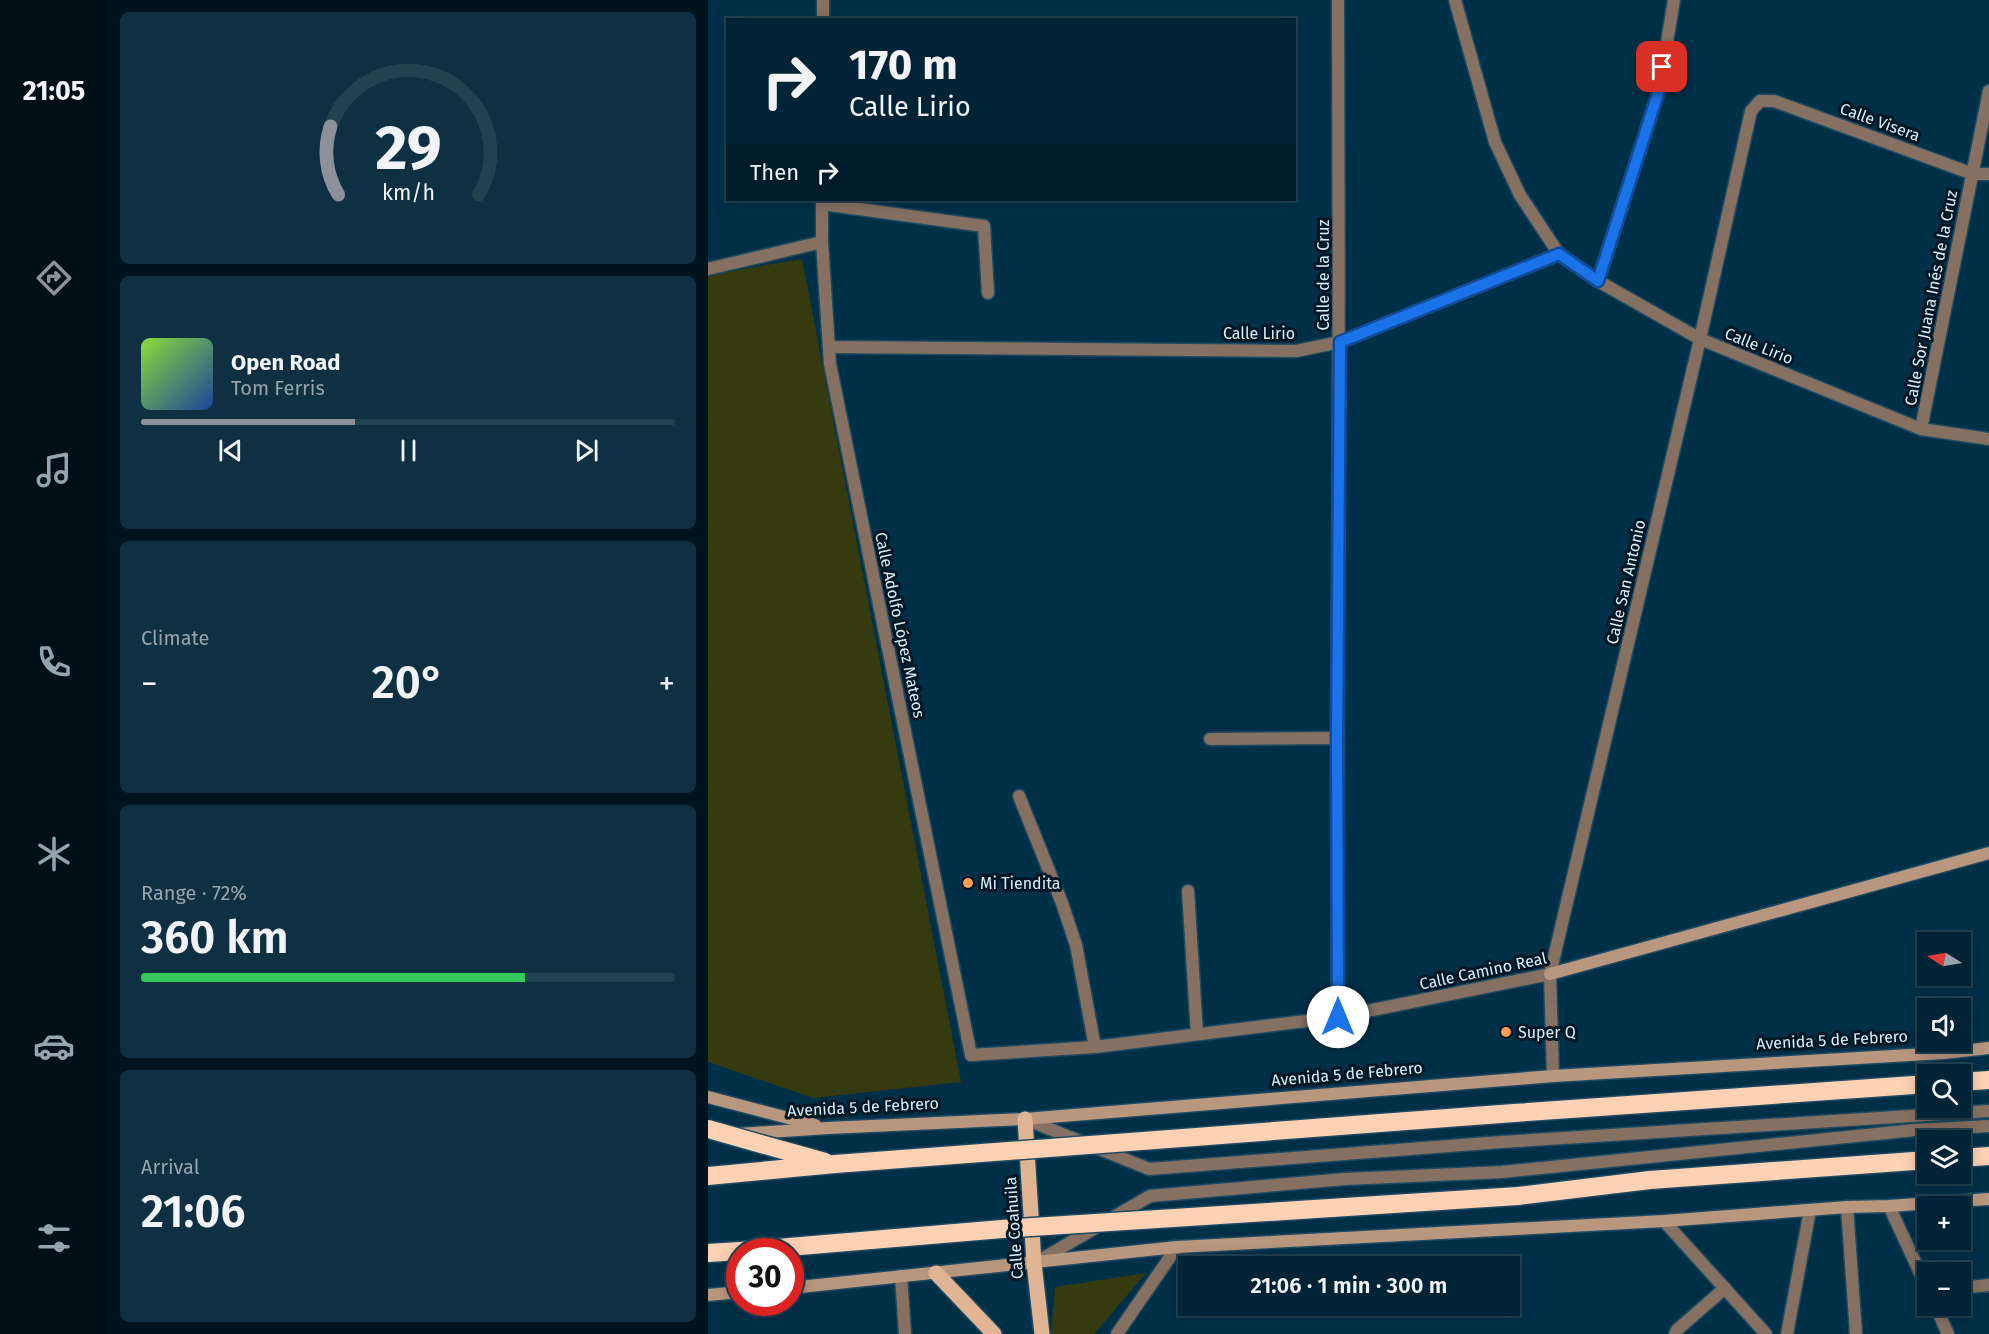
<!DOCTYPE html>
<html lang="en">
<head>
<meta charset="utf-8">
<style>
  body { margin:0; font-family:"Fira Sans",sans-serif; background:#0e3042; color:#f1f3f6; height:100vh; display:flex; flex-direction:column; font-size:22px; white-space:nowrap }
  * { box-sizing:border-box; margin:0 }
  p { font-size:20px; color:#95a4ad }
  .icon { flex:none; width:33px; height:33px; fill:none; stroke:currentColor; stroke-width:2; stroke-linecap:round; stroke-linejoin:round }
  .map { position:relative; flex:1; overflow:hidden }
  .sheet { display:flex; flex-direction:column; gap:12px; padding:12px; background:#00141e; width:600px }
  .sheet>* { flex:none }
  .banner { position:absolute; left:18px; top:18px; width:570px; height:183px; border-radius:0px; box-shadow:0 3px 15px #0003,0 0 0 2px #224151; background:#002436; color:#f1f3f6; overflow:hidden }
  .needle { width:39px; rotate:281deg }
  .buttons { position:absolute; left:1209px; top:932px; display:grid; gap:12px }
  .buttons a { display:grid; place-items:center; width:54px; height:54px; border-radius:0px; background:#002436; box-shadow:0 3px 15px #0003,0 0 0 2px #224151; font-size:30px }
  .speed { position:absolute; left:18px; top:1238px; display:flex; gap:12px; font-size:30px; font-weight:700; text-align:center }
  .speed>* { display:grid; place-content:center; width:78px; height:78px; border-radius:50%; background:#002436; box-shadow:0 3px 15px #0003,0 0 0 2px #224151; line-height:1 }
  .speed .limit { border:9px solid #d22; background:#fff; color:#111 }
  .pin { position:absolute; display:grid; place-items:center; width:51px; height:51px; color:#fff; margin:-26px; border-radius:12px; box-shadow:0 3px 9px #0006 }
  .me { position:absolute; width:66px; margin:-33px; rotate:0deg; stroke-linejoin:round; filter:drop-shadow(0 0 4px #0008) }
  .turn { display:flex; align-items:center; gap:21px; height:126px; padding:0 24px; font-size:27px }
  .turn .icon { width:78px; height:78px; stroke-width:2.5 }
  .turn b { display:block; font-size:42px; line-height:51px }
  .then { display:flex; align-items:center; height:57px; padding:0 24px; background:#0003; gap:12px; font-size:22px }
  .big { font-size:45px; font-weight:600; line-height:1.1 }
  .sheet .tile { flex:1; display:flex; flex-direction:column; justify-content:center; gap:9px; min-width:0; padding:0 21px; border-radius:9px; background:#0e3042 }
  .sheet .dial { align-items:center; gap:0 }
  .dial svg { height:156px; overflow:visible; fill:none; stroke:#224151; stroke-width:7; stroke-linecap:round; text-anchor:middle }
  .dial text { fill:#f1f3f6; stroke:none }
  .song { display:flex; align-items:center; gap:18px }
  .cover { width:72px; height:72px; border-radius:9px; background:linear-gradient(135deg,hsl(90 70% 55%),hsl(220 70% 35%)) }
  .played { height:6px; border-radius:3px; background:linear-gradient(90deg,#8c9099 40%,#224151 40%) }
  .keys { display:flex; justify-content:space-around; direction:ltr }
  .heat { display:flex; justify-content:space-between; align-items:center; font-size:33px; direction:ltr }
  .charge { height:9px; border-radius:4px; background:linear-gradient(90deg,#34c759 72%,#224151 0) }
  .trip { position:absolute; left:470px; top:1256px; width:342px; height:60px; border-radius:0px; background:#002436; box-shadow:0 3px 15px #0003,0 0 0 2px #224151; font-weight:600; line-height:60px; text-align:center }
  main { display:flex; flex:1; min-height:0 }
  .menu { display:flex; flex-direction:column; width:108px; justify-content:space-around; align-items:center; background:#000e16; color:#95a4ad }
  .menu .icon { width:42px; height:42px }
  .menu .active { color:#8c9099 }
  .menu b { font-size:27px; color:#f1f3f6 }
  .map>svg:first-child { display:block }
</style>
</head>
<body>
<main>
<nav class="menu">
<b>21:05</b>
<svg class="icon active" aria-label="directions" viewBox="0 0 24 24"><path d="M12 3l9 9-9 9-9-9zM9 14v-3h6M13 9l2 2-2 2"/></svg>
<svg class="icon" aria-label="music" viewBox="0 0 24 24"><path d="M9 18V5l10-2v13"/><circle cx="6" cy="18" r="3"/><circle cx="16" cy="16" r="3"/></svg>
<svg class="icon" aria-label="phone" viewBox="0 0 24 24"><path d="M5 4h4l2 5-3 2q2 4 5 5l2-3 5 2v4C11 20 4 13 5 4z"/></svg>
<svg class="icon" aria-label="climate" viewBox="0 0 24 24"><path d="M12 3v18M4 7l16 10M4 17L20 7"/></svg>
<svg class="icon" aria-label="car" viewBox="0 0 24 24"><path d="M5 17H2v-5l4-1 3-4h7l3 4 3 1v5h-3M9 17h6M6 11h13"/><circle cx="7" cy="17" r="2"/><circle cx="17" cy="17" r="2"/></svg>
<svg class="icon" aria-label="filters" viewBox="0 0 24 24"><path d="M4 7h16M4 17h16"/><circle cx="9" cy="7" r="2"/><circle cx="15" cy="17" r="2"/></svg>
</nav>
<section class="sheet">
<div class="tile dial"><svg viewBox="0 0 100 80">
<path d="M14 69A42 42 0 1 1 86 69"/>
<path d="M14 69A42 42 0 0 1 10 34" stroke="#8c9099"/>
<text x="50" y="56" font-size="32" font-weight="700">29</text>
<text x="50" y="72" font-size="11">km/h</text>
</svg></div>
<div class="tile">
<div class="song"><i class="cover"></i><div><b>Open Road</b><p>Tom Ferris</p></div></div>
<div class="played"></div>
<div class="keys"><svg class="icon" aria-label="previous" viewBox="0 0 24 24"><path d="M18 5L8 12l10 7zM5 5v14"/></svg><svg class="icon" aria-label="pause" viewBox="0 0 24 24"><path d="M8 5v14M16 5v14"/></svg><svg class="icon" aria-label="next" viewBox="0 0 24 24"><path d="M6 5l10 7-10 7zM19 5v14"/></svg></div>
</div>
<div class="tile"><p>Climate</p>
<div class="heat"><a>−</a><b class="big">20°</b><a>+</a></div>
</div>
<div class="tile"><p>Range · 72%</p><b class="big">360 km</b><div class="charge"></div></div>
<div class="tile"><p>Arrival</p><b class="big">21:06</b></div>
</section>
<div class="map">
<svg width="1281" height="1334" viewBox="0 0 1281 1334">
  <rect width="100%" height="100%" fill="#003048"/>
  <g fill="#353b0f">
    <polygon points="94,259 253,1082 105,1098 0,1062 0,275"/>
    <polygon points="438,1273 386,1334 343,1334 347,1287"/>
  </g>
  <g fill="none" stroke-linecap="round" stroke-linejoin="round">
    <defs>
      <g id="lane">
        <polyline points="114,204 276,226 280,293"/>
        <polyline points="480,891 489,1034"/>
        <polyline points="317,1119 441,1169 793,1142 1281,1111"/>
        <polyline points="1181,1206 1220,1290"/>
        <polyline points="1139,1207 1148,1334"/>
        <polyline points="956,1221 1058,1334"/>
        <polyline points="327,1263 442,1196 637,1179 794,1172 1207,1130 1281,1126"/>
        <polyline points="1252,1288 1281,1285"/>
        <polyline points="1227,1305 1240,1334"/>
        <polyline points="409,1334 469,1247"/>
        <polyline points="967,1334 969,1330 1017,1288"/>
        <polyline points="1079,1334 1102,1210"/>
      </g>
      <g id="street">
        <polyline points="747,0 787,142 812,195 851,254 890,281 992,339 1213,429 1281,439"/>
        <polyline points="115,20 115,0"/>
        <polyline points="114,200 114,242 122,364 263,1055 387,1047 630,1017 842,974"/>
        <polyline points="0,269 114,242"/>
        <polyline points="890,281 951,90 966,0"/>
        <polyline points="121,347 588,351 632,342 851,254"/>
        <polyline points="1213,429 1281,91"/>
        <polyline points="502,739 629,738"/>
        <polyline points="311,796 354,903 368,945 387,1047"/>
        <path d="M630,1017c-1,-339 2,-678 0,-1017"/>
        <polyline points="845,1076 842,974 992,339 1043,111 1052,101 1066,101 1265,174 1281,174"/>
        <polyline points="193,1276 197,1334"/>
      </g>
      <g id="secondary">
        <polyline points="842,974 1281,853"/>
        <polyline points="0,1097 107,1125"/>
        <polyline points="31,1134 120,1128 317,1119 845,1076 1236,1053 1281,1048"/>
        <polyline points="82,1288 469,1247 956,1221 1139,1207 1181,1206 1281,1199"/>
        <polyline points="0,1295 32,1292"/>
      </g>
      <g id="primary">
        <polyline points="317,1119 326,1263 334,1334"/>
        <polyline points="228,1273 286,1334"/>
      </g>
      <g id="highway">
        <polyline points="1252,1082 1281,1080"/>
        <polyline points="806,1113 1220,1084"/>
        <polyline points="1252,1158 1281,1156"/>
        <polyline points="810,1196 942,1180 1220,1160"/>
        <polyline points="0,1253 32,1251"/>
      </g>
    </defs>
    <use href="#lane" stroke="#1e4b61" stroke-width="15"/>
    <use href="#street" stroke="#1e4b61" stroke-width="15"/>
    <use href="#secondary" stroke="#1e4b61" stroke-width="15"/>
    <use href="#primary" stroke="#1e4b61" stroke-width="18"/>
    <use href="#highway" stroke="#1e4b61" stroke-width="21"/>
    <use href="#lane" stroke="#867061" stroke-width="12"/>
    <use href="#street" stroke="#867061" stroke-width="12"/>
    <use href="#secondary" stroke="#b9967e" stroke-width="12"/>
    <use href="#primary" stroke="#e1b494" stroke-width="15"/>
    <use href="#highway" stroke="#fdd1b3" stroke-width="18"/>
    <defs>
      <g id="highway-bridge">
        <polyline points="0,1129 117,1162"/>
        <polyline points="0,1176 127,1164 806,1113"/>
        <polyline points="33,1251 294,1229 810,1196"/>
      </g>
    </defs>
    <use href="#highway-bridge" stroke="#1e4b61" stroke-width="21" stroke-linecap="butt"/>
    <use href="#highway-bridge" stroke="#fdd1b3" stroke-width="18"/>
  </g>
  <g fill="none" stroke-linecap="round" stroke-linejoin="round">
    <defs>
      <polyline id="route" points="630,1017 629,738 632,342 851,254 890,281 951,90 954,67"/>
    </defs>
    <use href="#route" stroke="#114b97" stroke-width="15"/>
    <use href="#route" stroke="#1a73e8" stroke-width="10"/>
  </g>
  <g fill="#fc9d53" stroke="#011724" stroke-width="2">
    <circle cx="260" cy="883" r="6"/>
    <circle cx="798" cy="1032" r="6"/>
  </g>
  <g text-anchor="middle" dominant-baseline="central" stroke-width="6" stroke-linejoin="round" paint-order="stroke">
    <g font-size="16" fill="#d8effe" stroke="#011724">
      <text transform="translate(1172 122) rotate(20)">Calle Visera</text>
      <text transform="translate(615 275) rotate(-90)">Calle de la Cruz</text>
      <text transform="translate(1223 298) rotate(-79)">Calle Sor Juana Inés de la Cruz</text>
      <text x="551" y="333">Calle Lirio</text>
      <text transform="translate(1051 346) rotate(22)">Calle Lirio</text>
      <text transform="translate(918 582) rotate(-77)">Calle San Antonio</text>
      <text transform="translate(192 625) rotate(78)">Calle Adolfo López Mateos</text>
      <text transform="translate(775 971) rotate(-12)">Calle Camino Real</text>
      <text transform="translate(1124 1040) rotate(-3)">Avenida 5 de Febrero</text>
      <text transform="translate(639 1074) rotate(-5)">Avenida 5 de Febrero</text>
      <text transform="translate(155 1107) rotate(-3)">Avenida 5 de Febrero</text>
      <text transform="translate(306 1228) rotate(-94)">Calle Coahuila</text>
    </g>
    <g font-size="16" fill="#d8effe" stroke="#011724" text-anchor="start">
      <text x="272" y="883">Mi Tiendita</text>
      <text x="810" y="1032">Super Q</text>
    </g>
  </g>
</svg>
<div class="buttons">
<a><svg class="needle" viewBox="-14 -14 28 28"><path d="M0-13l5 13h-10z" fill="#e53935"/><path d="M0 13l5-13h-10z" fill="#95a4ad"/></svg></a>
<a><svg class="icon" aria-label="sound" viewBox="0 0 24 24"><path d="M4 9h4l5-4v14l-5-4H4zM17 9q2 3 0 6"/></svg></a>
<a><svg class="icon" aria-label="search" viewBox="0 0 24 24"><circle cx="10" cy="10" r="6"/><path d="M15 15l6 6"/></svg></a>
<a><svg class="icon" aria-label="layers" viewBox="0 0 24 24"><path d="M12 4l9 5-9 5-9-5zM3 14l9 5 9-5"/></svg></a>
<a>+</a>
<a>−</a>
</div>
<div class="speed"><div class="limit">30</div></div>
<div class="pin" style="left:954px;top:67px;background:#d93025"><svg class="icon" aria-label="arrive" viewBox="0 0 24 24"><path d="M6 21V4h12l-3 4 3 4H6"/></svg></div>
<svg class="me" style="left:630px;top:1017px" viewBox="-20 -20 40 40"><circle r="19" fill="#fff"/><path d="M0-13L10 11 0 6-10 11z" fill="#1a73e8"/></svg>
<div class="trip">21:06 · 1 min · 300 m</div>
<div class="banner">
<div class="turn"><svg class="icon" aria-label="right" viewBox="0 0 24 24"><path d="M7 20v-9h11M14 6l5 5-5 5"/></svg><div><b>170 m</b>Calle Lirio</div></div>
<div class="then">Then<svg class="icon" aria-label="right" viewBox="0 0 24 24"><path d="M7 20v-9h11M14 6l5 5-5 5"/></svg></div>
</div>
</div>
</main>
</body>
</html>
